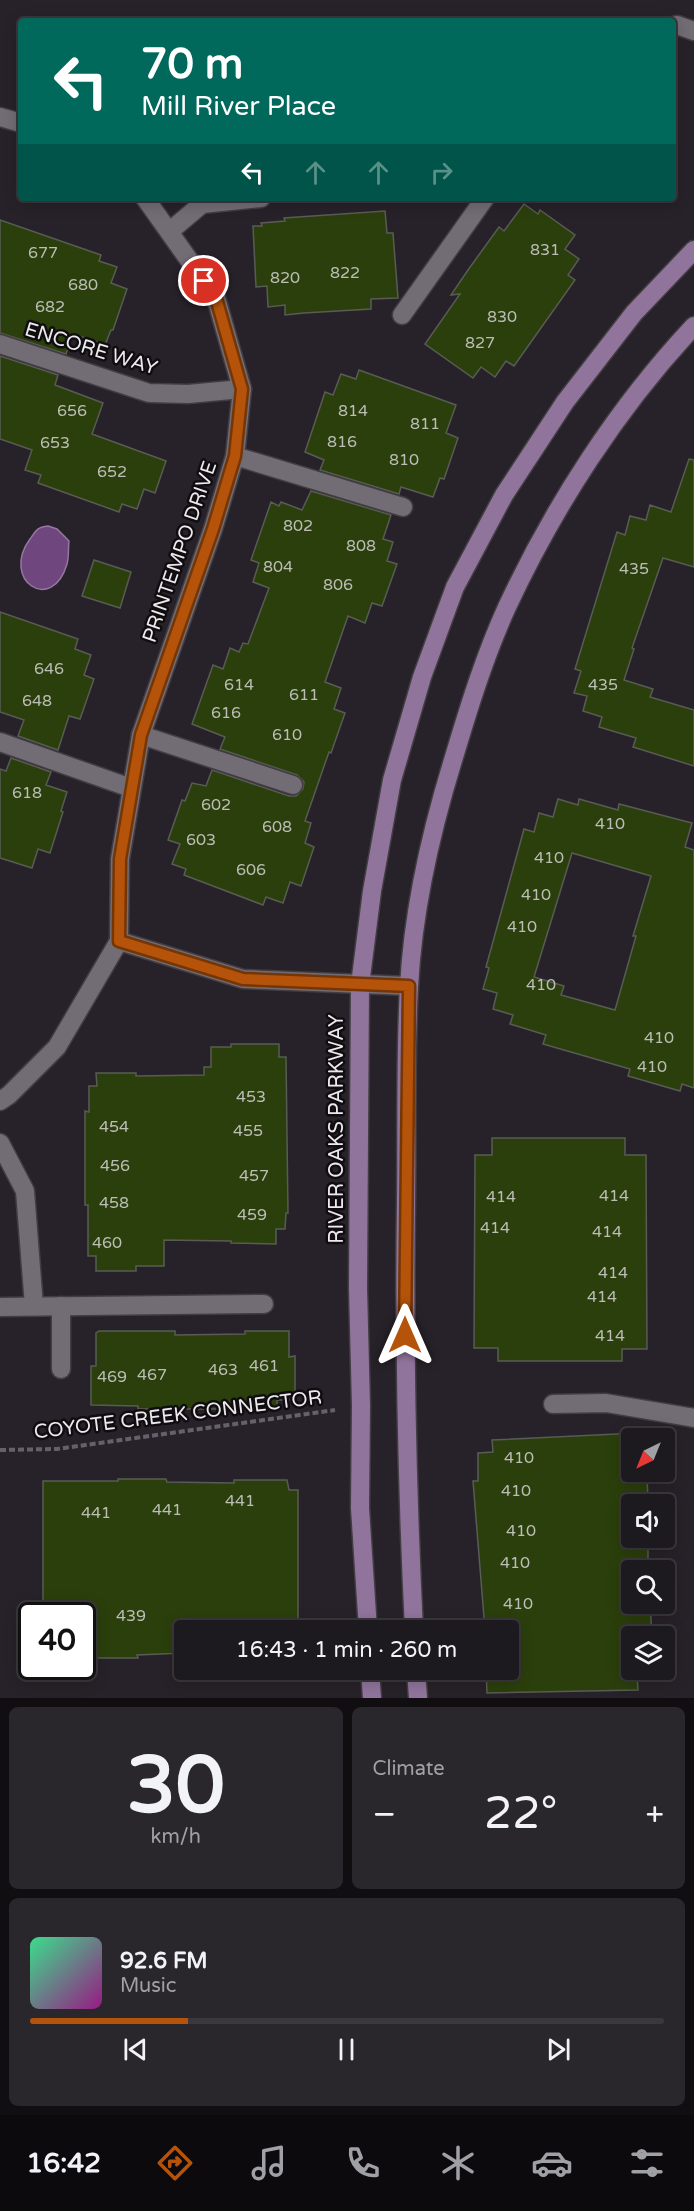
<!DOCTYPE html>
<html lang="en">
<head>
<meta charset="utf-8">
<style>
  body { margin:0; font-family:"Varela Round",sans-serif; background:#2a272c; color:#f1f3f6; height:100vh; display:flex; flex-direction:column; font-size:22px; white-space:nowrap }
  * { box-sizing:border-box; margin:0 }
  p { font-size:20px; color:#a0a1a4 }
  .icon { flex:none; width:33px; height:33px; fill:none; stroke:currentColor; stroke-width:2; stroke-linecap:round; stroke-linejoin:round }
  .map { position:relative; height:1698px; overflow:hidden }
  .sheet { display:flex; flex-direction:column; gap:9px; padding:9px; background:#100e11; flex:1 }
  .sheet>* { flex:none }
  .guide { position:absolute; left:18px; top:18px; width:658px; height:183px; border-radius:6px; box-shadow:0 3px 15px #0003,0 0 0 2px #3b383d; background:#00695c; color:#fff; overflow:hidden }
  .needle { width:39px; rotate:223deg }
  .tools { position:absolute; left:621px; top:1428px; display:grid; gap:12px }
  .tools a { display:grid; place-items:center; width:54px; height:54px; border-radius:6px; background:#1d1a1f; box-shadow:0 3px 15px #0003,0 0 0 2px #3b383d; font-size:30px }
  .speed { position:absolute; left:18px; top:1602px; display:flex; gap:12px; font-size:30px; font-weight:700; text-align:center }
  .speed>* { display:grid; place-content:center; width:78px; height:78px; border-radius:50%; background:#1d1a1f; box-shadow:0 3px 15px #0003,0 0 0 2px #3b383d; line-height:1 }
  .speed .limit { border:3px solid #111; border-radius:9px; background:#fff; color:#111 }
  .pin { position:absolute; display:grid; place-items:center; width:51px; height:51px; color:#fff; margin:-26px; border:3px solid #fff; border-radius:50%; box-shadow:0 2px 6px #0007 }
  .me { position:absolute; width:66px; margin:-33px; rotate:0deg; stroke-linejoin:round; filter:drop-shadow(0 0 4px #0008) }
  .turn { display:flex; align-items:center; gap:21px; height:126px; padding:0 24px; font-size:27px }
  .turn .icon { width:78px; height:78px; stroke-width:2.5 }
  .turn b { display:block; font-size:42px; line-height:51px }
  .lanes { display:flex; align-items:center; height:57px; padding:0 24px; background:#0003; justify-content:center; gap:30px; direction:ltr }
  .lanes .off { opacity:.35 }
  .big { font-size:45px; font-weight:600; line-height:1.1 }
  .sheet .widget { flex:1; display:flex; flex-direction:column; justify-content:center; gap:9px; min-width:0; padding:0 21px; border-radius:9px; background:#2a272c }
  .sheet .dial { align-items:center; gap:0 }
  .dial b { font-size:78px; line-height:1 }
  .song { display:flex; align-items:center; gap:18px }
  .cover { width:72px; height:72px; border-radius:9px; background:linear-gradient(135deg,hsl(150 70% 55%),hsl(310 70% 35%)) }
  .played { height:6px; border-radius:3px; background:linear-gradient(90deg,#b45309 25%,#3b383d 25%) }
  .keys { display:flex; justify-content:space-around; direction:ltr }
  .heat { display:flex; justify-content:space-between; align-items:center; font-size:33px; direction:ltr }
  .sheet .tiles { flex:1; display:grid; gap:9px; grid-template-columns:1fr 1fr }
  .widget:last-child { grid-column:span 2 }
  .trip { position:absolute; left:174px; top:1620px; width:345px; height:60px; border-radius:6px; background:#1d1a1f; box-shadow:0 3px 15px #0003,0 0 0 2px #3b383d; font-weight:600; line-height:60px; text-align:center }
  .dock { display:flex; height:96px; justify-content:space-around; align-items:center; background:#0c0a0c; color:#a0a1a4 }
  .dock .icon { width:42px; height:42px }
  .dock .on { color:#b45309 }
  .dock b { font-size:27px; color:#f1f3f6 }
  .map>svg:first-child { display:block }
</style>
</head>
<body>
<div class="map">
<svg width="694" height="1698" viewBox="0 0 694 1698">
  <rect width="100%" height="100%" fill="#272229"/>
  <path fill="#6f467d" stroke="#95779f" stroke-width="1.5" d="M48,526l9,3 12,12c-1,8 0,16 -2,23 -15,51 -67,16 -37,-25 6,-8 7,-12 18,-13z"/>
  <g fill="#2b3f0c" stroke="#585c54" stroke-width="1.5" fill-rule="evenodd">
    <polygon points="524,204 538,214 540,210 575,235 565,249 579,259 568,275 575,280 514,366 506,361 495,377 481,367 473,378 425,344 460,294 451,295 468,270 499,227 504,231"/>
    <polygon points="385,211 387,233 393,233 398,298 371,299 371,309 304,313 285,315 285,305 268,307 267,286 256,287 253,226 262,226 261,223 285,221 284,218"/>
    <polygon points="0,220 101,255 99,261 117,267 111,283 127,289 113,330 111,330 105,345 73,334 66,354 0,333"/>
    <polygon points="0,356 58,375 55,385 103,403 92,434 166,461 155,493 144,489 137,509 122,504 119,512 38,483 41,475 25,470 32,450 0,439"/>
    <polygon points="359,370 456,405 446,433 458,438 444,479 440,478 433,497 401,487 399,494 320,470 324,460 305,452 325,392 333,395 341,374 356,379"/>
    <polygon points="689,459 694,460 694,567 663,558 632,648 634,649 624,680 653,689 650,697 694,710 694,766 633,747 636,738 599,727 602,717 583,711 587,696 574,693 581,671 575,669 617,532 625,535 630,516 646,520 650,505 671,512"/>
    <polygon points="311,491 391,515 383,539 393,542 387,561 397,564 382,606 372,603 365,623 348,616 325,682 341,688 334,709 345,713 331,753 329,752 305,821 311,823 305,843 314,847 301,886 290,882 283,903 266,897 263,905 184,875 186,869 172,864 180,844 168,840 182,800 185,801 192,783 206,786 212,770 289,796 296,796 303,789 304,782 297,775 220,749 225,737 192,724 213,665 223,669 230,648 239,652 243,643 248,644 269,588 253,582 259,563 251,560 271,502 279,506 281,502 302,510"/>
    <polygon points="94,560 131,572 120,608 82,596"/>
    <polygon points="0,612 78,639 75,649 91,655 84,675 94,679 80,719 69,716 58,750 18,736 24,720 0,712"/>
    <polygon points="11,758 51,772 46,785 67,792 61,811 63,812 50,853 38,849 32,868 0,858 0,769 6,771"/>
    <path d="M558,799l20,6 1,-6 39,11 1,-6 73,19 -7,24 9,3v238l-12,-4 -2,7 -52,-15 2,-7 -87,-25 3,-9 -36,-11 3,-9 -20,-6 4,-16 -14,-4 6,-21 -3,-1 38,-138 10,3 5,-19 14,4zM572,853l79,23 -18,60h3l-21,74 -54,-15 3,-9 -30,-9z"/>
    <polygon points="231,1044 279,1044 279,1057 286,1057 288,1213 286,1213 285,1229 276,1229 276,1244 231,1243 231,1241 164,1240 164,1266 136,1266 136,1271 96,1271 96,1256 88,1256 88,1205 85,1205 85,1111 89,1112 89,1086 97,1086 96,1073 136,1073 136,1076 204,1075 204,1067 211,1067 211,1047 231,1047"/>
    <polygon points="492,1138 625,1138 625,1155 646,1155 647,1349 622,1349 622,1361 498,1361 498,1348 474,1348 475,1155 492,1155"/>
    <polygon points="99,1331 175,1331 175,1335 245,1334 245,1331 289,1331 289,1357 295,1356 295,1395 291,1395 291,1400 277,1400 277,1406 224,1406 224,1409 138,1409 138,1406 91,1405 91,1366 96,1366 96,1333"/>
    <polygon points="637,1433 637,1438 632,1438 632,1472 647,1472 648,1504 632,1504 632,1538 650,1538 650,1544 648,1544 648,1570 632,1570 632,1604 650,1604 652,1635 659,1636 632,1636 632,1670 661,1670 661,1673 637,1673 638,1690 487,1693 486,1670 508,1670 508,1630 485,1630 473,1481 478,1481 478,1453 493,1452 492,1440"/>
    <polygon points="118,1479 166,1479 167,1482 234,1483 234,1480 287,1480 289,1490 298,1490 298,1630 184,1630 184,1653 137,1655 138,1658 82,1658 82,1616 43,1616 43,1481 118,1481"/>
  </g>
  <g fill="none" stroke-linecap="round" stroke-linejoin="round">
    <defs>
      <g id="lane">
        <polyline points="0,1143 25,1191 34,1306"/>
        <polyline points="0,1307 264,1304"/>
        <polyline points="61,1369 61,1306"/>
        <polyline points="553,1404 606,1403 694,1418"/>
      </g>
      <g id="street">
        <polyline points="674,26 677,25 694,31"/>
        <polyline points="0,117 21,123"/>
        <polyline points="170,231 202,204 261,198"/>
        <polyline points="402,315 485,198"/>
        <polyline points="0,344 149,393 188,394 242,389"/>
        <polyline points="235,456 403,507"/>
        <polyline points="141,735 293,785"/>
        <polyline points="0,742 131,788"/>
        <polyline points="119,941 120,859 141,735 213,529 235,456 242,389 216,298 145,198"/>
        <polyline points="119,941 243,979 409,986"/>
        <polyline points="0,1101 9,1095 57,1047 119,941"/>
      </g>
      <g id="secondary">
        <polyline points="368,1630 360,1508 361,1406 358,1288 360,985 372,891 392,780 422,677 455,587 504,495 565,402 634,313 694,250"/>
        <path d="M414,1630c-7,-143 -10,-285 -8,-428 1,-72 -1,-144 3,-215 4,-78 22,-156 45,-230 15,-50 31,-102 53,-150 47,-101 111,-200 187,-281"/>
        <polyline points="370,1670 372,1698"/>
        <polyline points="416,1670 418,1698"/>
      </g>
    </defs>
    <use href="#lane" stroke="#413d42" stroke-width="21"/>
    <use href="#street" stroke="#413d42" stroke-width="21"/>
    <use href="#secondary" stroke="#413d42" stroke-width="21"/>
    <polyline stroke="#666168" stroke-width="4" stroke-dasharray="6 3" stroke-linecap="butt" points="0,1450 57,1449 335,1410"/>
    <use href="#lane" stroke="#726c75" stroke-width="18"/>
    <use href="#street" stroke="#726c75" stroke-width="18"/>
    <use href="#secondary" stroke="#91749c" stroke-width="18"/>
  </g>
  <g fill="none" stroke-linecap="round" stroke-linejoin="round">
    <defs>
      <polyline id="route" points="204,281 216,298 242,389 235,456 213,529 141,735 120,859 119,941 243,979 409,986 405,1335"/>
    </defs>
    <use href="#route" stroke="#753606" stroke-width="15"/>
    <use href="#route" stroke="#b45309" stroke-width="10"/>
  </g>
  <g text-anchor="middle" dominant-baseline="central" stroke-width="5" stroke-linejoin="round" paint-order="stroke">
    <g font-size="16" fill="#bcbeb6">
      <text x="545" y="250">831</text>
      <text x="43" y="253">677</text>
      <text x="345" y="273">822</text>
      <text x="285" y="278">820</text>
      <text x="83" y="285">680</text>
      <text x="50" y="307">682</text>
      <text x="502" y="317">830</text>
      <text x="480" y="343">827</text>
      <text x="72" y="411">656</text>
      <text x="353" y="411">814</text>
      <text x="425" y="424">811</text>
      <text x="342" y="442">816</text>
      <text x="55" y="443">653</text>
      <text x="404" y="460">810</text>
      <text x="112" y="472">652</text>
      <text x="298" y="526">802</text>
      <text x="361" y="546">808</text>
      <text x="278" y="567">804</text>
      <text x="634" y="569">435</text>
      <text x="338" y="585">806</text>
      <text x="49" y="669">646</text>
      <text x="239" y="685">614</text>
      <text x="603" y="685">435</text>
      <text x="304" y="695">611</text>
      <text x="37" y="701">648</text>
      <text x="226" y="713">616</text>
      <text x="287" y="735">610</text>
      <text x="27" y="793">618</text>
      <text x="216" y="805">602</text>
      <text x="610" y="824">410</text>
      <text x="277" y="827">608</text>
      <text x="201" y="840">603</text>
      <text x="549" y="858">410</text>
      <text x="251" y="870">606</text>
      <text x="536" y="895">410</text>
      <text x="522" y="927">410</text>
      <text x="541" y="985">410</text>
      <text x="659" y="1038">410</text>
      <text x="652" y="1067">410</text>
      <text x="251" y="1097">453</text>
      <text x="114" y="1127">454</text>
      <text x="248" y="1131">455</text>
      <text x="115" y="1166">456</text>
      <text x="254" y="1176">457</text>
      <text x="614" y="1196">414</text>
      <text x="501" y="1197">414</text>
      <text x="114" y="1203">458</text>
      <text x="252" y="1215">459</text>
      <text x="495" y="1228">414</text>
      <text x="607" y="1232">414</text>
      <text x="107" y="1243">460</text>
      <text x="613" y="1273">414</text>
      <text x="602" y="1297">414</text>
      <text x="610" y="1336">414</text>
      <text x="264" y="1366">461</text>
      <text x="223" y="1370">463</text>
      <text x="152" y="1375">467</text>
      <text x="112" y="1377">469</text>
      <text x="519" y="1458">410</text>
      <text x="516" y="1491">410</text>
      <text x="240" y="1501">441</text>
      <text x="167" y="1510">441</text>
      <text x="96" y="1513">441</text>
      <text x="521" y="1531">410</text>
      <text x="515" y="1563">410</text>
      <text x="518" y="1604">410</text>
      <text x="131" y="1616">439</text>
    </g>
    <g font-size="20" fill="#ede9ee" stroke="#0f0d10">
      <text transform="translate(91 349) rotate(17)">ENCORE WAY</text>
      <text transform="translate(180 552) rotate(-71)">PRINTEMPO DRIVE</text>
      <text transform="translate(337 1129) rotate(-90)">RIVER OAKS PARKWAY</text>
      <text transform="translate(178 1415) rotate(-7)">COYOTE CREEK CONNECTOR</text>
    </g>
  </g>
</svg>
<div class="tools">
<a><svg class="needle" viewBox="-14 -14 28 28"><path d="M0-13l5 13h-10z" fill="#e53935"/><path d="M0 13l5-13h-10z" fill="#a0a1a4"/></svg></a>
<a><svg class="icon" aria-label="sound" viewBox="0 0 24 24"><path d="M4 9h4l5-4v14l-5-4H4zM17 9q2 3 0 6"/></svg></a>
<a><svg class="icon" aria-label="search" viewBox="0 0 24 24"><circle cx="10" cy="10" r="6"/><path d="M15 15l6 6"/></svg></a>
<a><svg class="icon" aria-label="layers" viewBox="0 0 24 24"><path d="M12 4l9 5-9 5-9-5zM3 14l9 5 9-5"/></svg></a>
</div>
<div class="speed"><div class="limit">40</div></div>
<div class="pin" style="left:204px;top:281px;background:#d93025"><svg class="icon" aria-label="arrive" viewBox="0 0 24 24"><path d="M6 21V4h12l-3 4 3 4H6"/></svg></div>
<svg class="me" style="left:405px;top:1335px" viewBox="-20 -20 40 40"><path d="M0-17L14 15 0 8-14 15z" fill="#b45309" stroke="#fff" stroke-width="4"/></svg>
<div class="trip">16:43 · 1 min · 260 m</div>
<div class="guide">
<div class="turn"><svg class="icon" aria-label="left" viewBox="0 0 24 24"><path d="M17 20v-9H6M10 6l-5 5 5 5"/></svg><div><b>70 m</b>Mill River Place</div></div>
<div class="lanes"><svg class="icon" aria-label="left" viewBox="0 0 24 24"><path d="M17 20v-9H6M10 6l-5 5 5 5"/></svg><svg class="icon off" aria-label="ahead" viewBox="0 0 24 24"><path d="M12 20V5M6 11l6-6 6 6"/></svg><svg class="icon off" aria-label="ahead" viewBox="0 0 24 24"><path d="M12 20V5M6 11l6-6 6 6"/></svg><svg class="icon off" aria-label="right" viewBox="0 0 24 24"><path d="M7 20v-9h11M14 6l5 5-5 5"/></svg></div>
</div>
</div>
<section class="sheet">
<div class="tiles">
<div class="widget dial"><b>30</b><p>km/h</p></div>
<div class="widget"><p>Climate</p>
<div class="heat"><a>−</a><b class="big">22°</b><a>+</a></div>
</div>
<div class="widget">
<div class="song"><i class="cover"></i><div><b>92.6 FM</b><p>Music</p></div></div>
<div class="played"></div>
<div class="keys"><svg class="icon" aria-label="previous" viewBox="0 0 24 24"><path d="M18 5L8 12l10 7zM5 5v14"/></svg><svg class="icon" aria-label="pause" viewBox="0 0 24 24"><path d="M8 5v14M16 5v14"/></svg><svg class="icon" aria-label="next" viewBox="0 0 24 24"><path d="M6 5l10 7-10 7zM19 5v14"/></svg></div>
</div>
</div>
</section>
<nav class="dock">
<b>16:42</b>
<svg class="icon on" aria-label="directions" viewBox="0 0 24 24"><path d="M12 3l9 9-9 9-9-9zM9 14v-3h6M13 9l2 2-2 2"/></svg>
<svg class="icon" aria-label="music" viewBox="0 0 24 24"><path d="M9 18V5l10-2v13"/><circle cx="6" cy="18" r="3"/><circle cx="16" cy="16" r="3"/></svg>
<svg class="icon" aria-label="phone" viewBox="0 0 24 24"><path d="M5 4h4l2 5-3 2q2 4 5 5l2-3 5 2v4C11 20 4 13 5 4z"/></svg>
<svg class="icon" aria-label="climate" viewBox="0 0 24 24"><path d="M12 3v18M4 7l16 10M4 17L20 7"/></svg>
<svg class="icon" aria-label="car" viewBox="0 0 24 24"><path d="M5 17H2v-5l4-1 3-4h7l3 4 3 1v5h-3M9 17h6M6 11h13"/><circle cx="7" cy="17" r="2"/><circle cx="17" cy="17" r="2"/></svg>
<svg class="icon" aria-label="filters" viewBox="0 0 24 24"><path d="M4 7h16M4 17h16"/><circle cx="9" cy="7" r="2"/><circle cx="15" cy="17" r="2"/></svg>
</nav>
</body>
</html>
